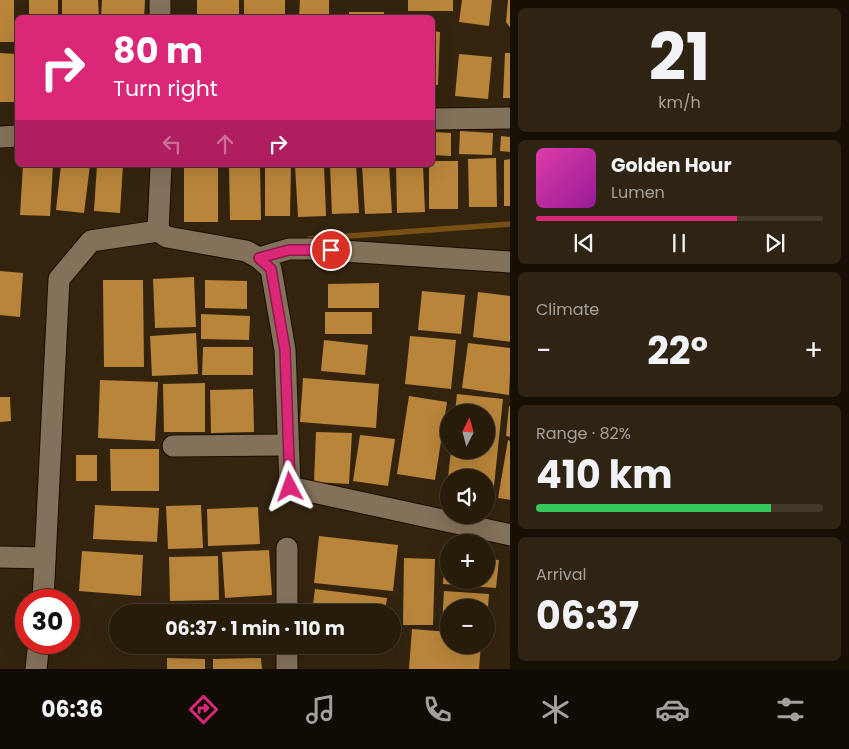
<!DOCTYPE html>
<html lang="en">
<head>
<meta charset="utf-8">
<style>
  body { margin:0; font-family:Poppins,sans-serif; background:#2f2413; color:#f1f3f6; height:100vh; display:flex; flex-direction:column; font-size:19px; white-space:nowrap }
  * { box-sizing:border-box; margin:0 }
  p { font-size:16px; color:#a4a19c }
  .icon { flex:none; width:28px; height:28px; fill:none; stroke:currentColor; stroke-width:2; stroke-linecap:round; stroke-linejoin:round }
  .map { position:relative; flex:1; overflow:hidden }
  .sheet { display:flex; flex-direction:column; gap:8px; padding:8px; background:#150f06; width:339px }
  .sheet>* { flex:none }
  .top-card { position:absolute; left:15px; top:15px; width:420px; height:152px; border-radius:8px; box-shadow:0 5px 20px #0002,0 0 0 1px #43392b; background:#db2777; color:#fff; overflow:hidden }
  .needle { width:32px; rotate:6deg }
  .buttons { position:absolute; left:440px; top:404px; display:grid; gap:10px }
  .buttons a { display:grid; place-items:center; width:55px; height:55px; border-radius:50%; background:#271b0a; box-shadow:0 5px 20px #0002,0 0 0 1px #43392b; font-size:25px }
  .speed { position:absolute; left:15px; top:589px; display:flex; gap:10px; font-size:25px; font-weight:700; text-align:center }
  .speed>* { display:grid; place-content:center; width:65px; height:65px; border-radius:50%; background:#271b0a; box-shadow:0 5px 20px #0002,0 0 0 1px #43392b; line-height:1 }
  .speed .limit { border:8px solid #d22; background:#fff; color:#111 }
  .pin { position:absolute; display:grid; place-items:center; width:42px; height:42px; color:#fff; margin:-21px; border:2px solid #fff; border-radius:50%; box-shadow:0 1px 5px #0007 }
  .me { position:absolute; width:55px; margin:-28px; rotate:356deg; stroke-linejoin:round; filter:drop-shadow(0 0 4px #0008) }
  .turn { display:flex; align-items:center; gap:18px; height:105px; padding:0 15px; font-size:22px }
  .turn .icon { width:65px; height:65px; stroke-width:2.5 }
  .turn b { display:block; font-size:35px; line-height:42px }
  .lanes { display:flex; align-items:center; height:48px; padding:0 15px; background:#0003; justify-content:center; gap:25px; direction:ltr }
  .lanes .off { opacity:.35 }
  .big { font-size:38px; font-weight:700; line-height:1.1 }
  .sheet .widget { flex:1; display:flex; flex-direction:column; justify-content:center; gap:8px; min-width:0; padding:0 18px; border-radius:8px; background:#2f2413 }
  .sheet .dial { align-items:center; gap:0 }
  .dial b { font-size:65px; line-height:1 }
  .song { display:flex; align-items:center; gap:15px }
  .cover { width:60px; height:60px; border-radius:8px; background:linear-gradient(135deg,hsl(320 70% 55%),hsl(300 70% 35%)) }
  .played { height:5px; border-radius:2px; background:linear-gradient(90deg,#db2777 70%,#43392b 70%) }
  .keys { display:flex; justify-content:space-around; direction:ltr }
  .heat { display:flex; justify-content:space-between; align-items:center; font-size:28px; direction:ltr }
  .charge { height:8px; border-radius:4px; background:linear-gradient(90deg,#34c759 82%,#43392b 0) }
  .trip { position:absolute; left:109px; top:604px; width:292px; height:50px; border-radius:25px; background:#271b0a; box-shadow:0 5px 20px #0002,0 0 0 1px #43392b; font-weight:700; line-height:50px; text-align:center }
  .menu { display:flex; height:80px; justify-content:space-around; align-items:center; background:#100b04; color:#a4a19c }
  .menu .icon { width:35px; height:35px }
  .menu .selected { color:#db2777 }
  .menu b { font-size:22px; color:#f1f3f6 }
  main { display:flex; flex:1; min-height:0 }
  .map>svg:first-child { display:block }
</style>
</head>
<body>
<main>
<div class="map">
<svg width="511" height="669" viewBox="0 0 511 669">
  <rect width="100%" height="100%" fill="#34240e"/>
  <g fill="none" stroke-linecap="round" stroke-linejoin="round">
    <polyline stroke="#765014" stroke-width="5.5" points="309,239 511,224"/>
  </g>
  <g fill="#b9853a">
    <rect x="0" y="0" width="14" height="42"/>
    <rect x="29" y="0" width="29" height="18"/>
    <polygon points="62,0 98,0 99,18 62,18"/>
    <polygon points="102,0 145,0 144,18 101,18"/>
    <rect x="197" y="0" width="42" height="18"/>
    <rect x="244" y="0" width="41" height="18"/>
    <polygon points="300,0 329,0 329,18 299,18"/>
    <rect x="408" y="0" width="45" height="11"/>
    <polygon points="462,0 492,0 489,26 459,22"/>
    <polygon points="508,0 511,0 511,29 506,22"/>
    <rect x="349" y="12" width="35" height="6"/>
    <polygon points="432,31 440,32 438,85 432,85"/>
    <polygon points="0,53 16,54 14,102 0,102"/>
    <polygon points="505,53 511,53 511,98 503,98"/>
    <polygon points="459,54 492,57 488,99 455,96"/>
    <polygon points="460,131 493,133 492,155 459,154"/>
    <polygon points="432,132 451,133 451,156 432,155"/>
    <polygon points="501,136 511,137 511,152 500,151"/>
    <polygon points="496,158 497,207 469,207 468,159"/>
    <polygon points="511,159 511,206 504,206 504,160"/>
    <polygon points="432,161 458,161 458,209 429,209 429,165 432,165"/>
    <polygon points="23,165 53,165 50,216 20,215"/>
    <polygon points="61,165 90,165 84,213 56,210"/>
    <polygon points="97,165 123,165 120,213 94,211"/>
    <rect x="184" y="165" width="34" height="57"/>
    <polygon points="229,165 260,165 261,220 230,220"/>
    <polygon points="265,165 291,165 290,216 265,216"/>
    <polygon points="295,165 324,165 326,216 298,217"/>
    <polygon points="330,165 356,165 359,213 332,214"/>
    <polygon points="362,165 389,165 392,213 365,214"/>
    <polygon points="396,165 423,165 425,212 397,213"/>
    <polygon points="0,271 23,273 20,317 0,315"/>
    <polygon points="194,277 196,327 155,328 153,279"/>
    <polygon points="103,280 143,280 144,367 104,367"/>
    <polygon points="205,280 247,281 247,309 205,308"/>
    <polygon points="379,283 379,308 328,308 328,284"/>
    <polygon points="422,291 465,295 461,334 418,330"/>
    <polygon points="478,292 511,296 511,342 473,337"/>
    <rect x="325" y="312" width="47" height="22"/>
    <polygon points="201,314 250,316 249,340 201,339"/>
    <polygon points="196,333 198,374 152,376 150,336"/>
    <polygon points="410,336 456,340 451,389 405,384"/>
    <polygon points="324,340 368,345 365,375 321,371"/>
    <polygon points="468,343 511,348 509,395 462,388"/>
    <polygon points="203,347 253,347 253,375 202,375"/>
    <polygon points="303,378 379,384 376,428 300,422"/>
    <polygon points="100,380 158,382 155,441 98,438"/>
    <polygon points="205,383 205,432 164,432 163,384"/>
    <polygon points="253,389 254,432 211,433 210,390"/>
    <polygon points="457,394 503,399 494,486 486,485 486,478 448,478 451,450 486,450 486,412 455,412"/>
    <polygon points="409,396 447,402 435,480 397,474"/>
    <polygon points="0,397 10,397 11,421 0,422"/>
    <polygon points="509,406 511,407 511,437 506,436"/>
    <polygon points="316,432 352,433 349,484 314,482"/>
    <polygon points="360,435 395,439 388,486 353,481"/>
    <polygon points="508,440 511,441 511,500 498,498"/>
    <polygon points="110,449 159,449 159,491 111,491"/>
    <rect x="76" y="455" width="21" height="26"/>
    <polygon points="95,505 159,508 157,542 93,539"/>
    <polygon points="201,505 203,548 168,549 166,506"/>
    <polygon points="258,507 260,544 208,546 207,509"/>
    <polygon points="319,536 398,545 393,591 314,583"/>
    <polygon points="269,550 272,595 225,598 222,552"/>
    <polygon points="82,551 143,555 141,596 79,591"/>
    <polygon points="218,556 219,600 170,601 169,557"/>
    <polygon points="445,557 449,557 449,580 486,580 486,559 499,560 496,588 443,584"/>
    <polygon points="404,558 435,559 433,625 403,625"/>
    <polygon points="315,589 387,598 385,612 312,612"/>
    <polygon points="444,591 489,594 488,608 449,608 449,625 442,625"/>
    <rect x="169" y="607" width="91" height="5"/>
    <polygon points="412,629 449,632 449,645 481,645 479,669 409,669"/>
    <polygon points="167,658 205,659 205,669 167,669"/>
    <polygon points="261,658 262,669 213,669 213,659"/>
  </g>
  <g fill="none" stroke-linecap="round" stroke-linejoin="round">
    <defs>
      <g id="minor">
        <polyline points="160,0 160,18"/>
        <polyline points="432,119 511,118"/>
        <polyline points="0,137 18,136"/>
        <polyline points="161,165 158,231 167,237 246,251 259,258 271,269 285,350 290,487 511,535"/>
        <polyline points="259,258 289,249 312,249 511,262"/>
        <polyline points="173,446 287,445"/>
        <polyline points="287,548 287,612"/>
        <polyline points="0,557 45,558"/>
        <polyline points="43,600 59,279 91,241 158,231"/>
        <polyline points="287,645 287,669"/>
        <polyline points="36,669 39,642"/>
      </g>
    </defs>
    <use href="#minor" stroke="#1b0d00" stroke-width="23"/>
    <use href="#minor" stroke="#84715a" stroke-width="21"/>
  </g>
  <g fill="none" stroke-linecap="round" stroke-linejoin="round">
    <defs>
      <polyline id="route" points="290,487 285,350 271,269 259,258 289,250 331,250"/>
    </defs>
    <use href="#route" stroke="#8e194d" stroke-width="12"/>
    <use href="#route" stroke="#db2777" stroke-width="9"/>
  </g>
</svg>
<div class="buttons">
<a><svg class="needle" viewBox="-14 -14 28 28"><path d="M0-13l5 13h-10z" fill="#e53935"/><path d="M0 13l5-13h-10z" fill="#a4a19c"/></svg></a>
<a><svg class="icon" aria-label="sound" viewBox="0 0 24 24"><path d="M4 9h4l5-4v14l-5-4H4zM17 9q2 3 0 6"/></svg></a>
<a>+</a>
<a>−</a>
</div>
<div class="speed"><div class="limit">30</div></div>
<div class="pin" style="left:331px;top:250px;background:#d93025"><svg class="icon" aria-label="arrive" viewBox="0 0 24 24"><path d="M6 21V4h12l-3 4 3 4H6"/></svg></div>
<svg class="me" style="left:290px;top:487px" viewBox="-20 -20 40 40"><path d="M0-17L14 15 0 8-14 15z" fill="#db2777" stroke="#fff" stroke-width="4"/></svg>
<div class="trip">06:37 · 1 min · 110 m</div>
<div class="top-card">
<div class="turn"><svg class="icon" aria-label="right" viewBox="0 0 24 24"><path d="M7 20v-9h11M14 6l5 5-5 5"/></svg><div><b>80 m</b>Turn right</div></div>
<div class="lanes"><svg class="icon off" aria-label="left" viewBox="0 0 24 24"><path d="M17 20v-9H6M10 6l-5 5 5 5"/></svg><svg class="icon off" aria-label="ahead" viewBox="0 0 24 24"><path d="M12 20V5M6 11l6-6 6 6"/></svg><svg class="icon" aria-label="right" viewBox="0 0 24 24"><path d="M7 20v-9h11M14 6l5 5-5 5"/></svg></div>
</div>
</div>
<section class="sheet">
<div class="widget dial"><b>21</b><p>km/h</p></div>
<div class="widget">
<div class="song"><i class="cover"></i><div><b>Golden Hour</b><p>Lumen</p></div></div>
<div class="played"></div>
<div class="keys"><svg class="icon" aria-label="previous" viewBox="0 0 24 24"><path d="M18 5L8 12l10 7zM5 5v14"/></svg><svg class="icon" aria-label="pause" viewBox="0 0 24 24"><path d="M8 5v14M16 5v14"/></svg><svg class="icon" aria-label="next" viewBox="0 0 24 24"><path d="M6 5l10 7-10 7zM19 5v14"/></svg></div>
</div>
<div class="widget"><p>Climate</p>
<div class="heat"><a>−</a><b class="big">22°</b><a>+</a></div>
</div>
<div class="widget"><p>Range · 82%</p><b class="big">410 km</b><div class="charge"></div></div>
<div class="widget"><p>Arrival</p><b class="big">06:37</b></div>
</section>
</main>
<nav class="menu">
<b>06:36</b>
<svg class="icon selected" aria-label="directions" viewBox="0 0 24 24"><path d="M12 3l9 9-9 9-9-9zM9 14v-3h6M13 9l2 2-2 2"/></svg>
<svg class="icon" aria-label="music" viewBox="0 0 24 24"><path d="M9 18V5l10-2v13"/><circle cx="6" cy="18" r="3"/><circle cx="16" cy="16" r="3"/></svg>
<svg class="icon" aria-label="phone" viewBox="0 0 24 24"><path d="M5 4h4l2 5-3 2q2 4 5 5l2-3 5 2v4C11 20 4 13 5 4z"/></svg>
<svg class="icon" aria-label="climate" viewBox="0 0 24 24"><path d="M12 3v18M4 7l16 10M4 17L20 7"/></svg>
<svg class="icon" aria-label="car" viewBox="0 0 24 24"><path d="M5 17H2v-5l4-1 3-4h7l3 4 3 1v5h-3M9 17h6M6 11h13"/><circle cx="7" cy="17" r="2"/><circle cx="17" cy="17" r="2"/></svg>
<svg class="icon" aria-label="filters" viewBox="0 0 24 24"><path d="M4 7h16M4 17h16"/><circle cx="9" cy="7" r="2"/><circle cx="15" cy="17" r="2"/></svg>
</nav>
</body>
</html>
